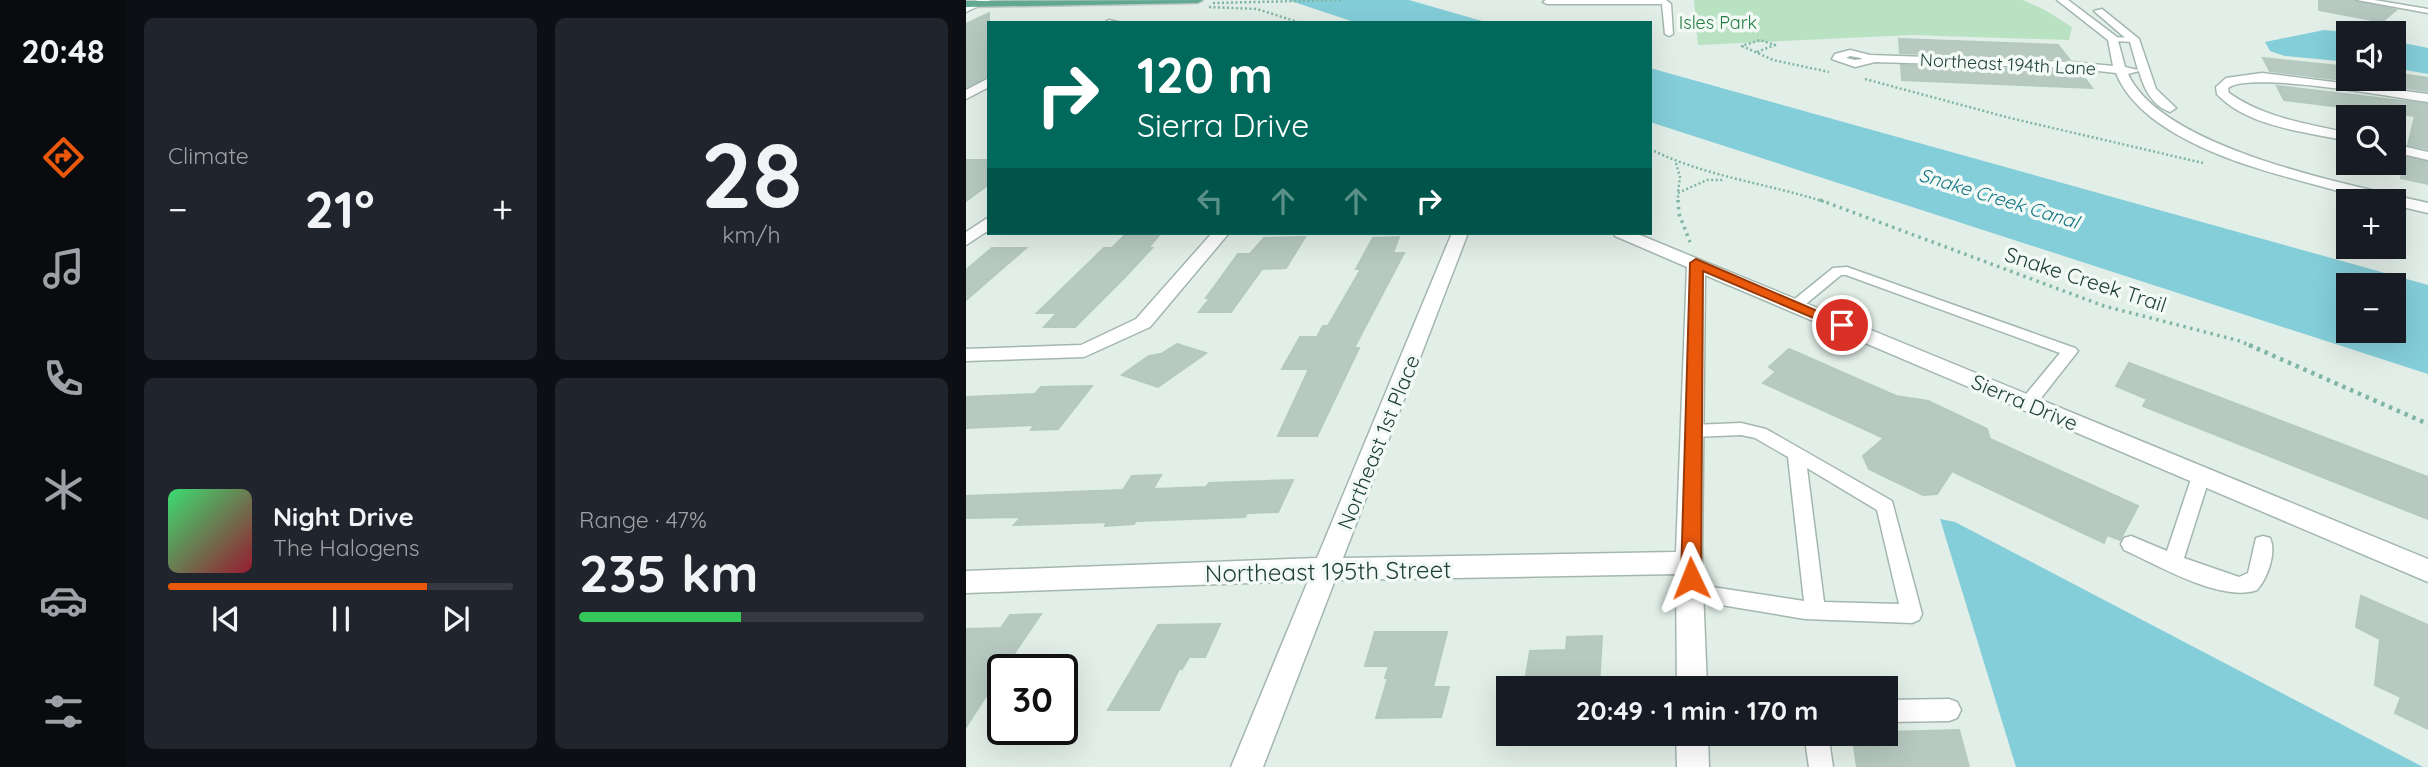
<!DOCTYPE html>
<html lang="en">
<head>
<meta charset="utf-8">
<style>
  body { margin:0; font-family:Quicksand,sans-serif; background:#20242c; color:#f1f3f6; height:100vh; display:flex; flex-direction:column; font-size:26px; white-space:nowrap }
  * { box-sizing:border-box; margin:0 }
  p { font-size:23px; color:#9ea1a6 }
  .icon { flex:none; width:38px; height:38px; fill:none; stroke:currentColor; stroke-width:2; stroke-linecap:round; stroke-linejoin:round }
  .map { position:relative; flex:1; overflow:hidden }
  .details { display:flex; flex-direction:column; gap:18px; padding:18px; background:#0d0f14; width:840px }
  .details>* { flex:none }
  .guide { position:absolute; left:21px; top:21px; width:665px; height:214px; border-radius:0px; box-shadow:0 7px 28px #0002; background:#00695c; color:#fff; overflow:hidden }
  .buttons { position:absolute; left:1370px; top:21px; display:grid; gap:14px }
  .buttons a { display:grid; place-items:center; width:70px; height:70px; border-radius:0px; background:#171b24; box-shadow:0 7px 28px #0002; font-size:35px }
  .speed { position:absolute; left:21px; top:654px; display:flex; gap:14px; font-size:35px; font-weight:700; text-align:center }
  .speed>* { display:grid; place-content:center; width:91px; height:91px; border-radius:50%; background:#171b24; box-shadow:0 7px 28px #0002; line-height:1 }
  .speed .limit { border:4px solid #111; border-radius:10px; background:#fff; color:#111 }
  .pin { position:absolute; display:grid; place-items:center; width:60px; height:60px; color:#fff; margin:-30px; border:4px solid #fff; border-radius:50%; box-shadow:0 2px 7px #0007 }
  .me { position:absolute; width:77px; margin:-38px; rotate:358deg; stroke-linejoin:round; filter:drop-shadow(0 0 5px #0008) }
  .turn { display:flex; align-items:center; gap:24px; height:147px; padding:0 35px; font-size:32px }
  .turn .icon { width:91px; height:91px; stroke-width:2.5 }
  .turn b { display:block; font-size:49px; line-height:60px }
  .lanes { display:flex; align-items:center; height:66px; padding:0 35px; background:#0003; justify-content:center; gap:35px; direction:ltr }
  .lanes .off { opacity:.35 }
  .big { font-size:52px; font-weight:700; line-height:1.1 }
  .details .card { flex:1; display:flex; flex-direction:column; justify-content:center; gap:10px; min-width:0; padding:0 24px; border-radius:10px; background:#20242c }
  .details .dial { align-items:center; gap:0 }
  .dial b { font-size:91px; line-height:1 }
  .song { display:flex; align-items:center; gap:21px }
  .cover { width:84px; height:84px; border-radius:10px; background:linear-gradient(135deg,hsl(140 70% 55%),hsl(350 70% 35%)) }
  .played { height:7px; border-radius:4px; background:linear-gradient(90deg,#ea580c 75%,#363941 75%) }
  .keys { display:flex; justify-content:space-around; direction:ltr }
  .heat { display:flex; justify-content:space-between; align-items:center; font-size:38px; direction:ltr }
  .charge { height:10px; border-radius:5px; background:linear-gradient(90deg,#34c759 47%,#363941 0) }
  .details .tiles { flex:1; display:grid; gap:18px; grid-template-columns:repeat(2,1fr) }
  .trip { position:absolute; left:530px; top:676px; width:402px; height:70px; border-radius:0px; background:#171b24; box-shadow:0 7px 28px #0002; font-weight:700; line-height:70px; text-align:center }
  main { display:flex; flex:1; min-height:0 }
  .tabs { display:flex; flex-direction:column; width:126px; justify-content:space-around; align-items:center; background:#090b0e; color:#9ea1a6 }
  .tabs .icon { width:49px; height:49px }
  .tabs .active { color:#ea580c }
  .tabs b { font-size:32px; color:#f1f3f6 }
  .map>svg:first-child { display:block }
</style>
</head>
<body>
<main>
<nav class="tabs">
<b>20:48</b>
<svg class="icon active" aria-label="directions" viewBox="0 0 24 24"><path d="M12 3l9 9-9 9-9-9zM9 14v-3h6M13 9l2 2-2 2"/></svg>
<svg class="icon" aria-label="music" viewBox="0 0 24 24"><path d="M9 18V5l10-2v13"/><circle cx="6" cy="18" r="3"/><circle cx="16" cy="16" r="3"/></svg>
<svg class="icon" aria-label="phone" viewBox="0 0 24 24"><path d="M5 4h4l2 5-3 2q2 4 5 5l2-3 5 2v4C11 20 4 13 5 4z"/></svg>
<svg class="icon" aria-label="climate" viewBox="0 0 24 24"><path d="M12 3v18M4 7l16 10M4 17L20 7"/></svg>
<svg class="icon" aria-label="car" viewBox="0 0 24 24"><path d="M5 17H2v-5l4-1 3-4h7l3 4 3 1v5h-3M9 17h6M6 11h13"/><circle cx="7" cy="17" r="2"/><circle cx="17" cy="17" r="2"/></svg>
<svg class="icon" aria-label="filters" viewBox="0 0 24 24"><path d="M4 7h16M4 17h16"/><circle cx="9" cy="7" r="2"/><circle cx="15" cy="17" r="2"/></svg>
</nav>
<section class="details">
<div class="tiles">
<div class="card"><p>Climate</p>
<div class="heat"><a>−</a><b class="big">21°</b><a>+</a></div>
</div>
<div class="card dial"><b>28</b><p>km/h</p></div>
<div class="card">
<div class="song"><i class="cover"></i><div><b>Night Drive</b><p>The Halogens</p></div></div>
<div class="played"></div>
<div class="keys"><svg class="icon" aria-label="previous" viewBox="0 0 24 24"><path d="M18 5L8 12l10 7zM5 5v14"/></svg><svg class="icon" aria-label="pause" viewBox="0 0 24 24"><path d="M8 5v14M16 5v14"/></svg><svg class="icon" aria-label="next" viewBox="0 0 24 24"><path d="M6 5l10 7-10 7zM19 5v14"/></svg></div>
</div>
<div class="card"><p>Range · 47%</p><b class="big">235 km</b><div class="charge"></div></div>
</div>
</section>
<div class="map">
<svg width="1462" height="767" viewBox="0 0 1462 767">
  <rect width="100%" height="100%" fill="#e2eee8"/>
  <polygon fill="#b9e2c3" points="728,0 1057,0 1079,10 1106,27 1103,40 945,35 732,45"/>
  <g fill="#84ced9" fill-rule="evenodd">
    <polygon points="322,0 443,0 523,23 391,23"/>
    <polygon points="1358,30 1394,33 1382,33 1382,62 1319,56 1304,51 1299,42"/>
    <polygon points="1428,41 1462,48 1462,74 1428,68"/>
    <path d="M684,68l778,217v89l-778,-252zM1428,285v46h-46v-46z"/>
    <polygon points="974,519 989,522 1457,767 1050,767"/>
  </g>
  <g fill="#b7c9c1" stroke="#b4c9bf" stroke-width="2">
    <polygon points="1353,0 1388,0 1430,10 1417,21 1406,20 1353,10"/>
    <polygon points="23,13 23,76 0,87 0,24"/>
    <polygon points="933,39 1092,45 1103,59 934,53"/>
    <polygon points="1297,58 1382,67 1382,79 1428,79 1428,73 1462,78 1462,91 1304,71"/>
    <polygon points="935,65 1113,71 1126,88 936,80"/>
    <polygon points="1311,86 1462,104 1462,149 1442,145 1449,116 1318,100"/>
    <polygon points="1439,157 1462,162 1462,184 1435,178"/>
    <polygon points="0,160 23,160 23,184 0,201"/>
    <polygon points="161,233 195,233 182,248 186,248 159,277 109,327 78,327 91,313 71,313 138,248 146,248"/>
    <polygon points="339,237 320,268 296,269 265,312 233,312 244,298 240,298 272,254 284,254 298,238"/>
    <polygon points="433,237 427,253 438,253 388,348 393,348 351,436 312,436 343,369 316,369 334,337 351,337 357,326 362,326 395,269 390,269 407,238"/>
    <polygon points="26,248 60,248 0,300 0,270"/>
    <polygon points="211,344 240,353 192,387 156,375 183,356 195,354"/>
    <polygon points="823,349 930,396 962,401 1021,429 1024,439 1172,506 1154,540 1141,535 1138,543 986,471 971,494 957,495 903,469 897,456 918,438 797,383 810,372 803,367"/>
    <polygon points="1163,363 1462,477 1462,519 1177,406 1181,399 1150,386"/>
    <polygon points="126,386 92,429 65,430 68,425 0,428 0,397 69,394 75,387"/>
    <polygon points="195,475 187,489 240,487 243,483 327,480 312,512 281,513 279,517 170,521 168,524 139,526 141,522 48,525 55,517 0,518 0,496 157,490 166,476"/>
    <polygon points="1395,596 1462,625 1462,729 1429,713 1435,697 1409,685 1414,639 1390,627"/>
    <polygon points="75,614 37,670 0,727 0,629 35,628 44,615"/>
    <polygon points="254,624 239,657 223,657 216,669 213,669 193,710 142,710 192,625"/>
    <polygon points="409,632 481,632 467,687 483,687 475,717 410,718 422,678 419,678 423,666 399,666"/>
    <polygon points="636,636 633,688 558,688 564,651 600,650 601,637"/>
    <polygon points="993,730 1003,767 891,767 886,733"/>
  </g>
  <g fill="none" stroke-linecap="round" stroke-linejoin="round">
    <defs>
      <g id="service">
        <polygon points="580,0 700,0 705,4 707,34 703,36 699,34 696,4 581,4 577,2"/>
        <polygon points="1391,0 1408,0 1462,9 1462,13"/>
        <polygon points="1144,37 1169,38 1173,40 1169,42 1147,41"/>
        <polygon points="881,267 1109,348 1112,351 1068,407 1056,407 1054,403 1056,399 1094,353 880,275 875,275 835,308 825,308 823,305 825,302 867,268"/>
        <path d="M775,423l25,6 126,72 30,113 -3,6 -7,3 -107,-4 -120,-20 -3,-6 3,-6 7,-3 112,17 -16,-144 -33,-19 -14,-3 -48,2 -6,-2 -2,-4 2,-4 6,-2zM841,468l70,42 22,94 -75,-2z"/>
        <path d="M1235,469l6,2 3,5 -26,82 55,19 9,-4 8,-35 7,-2 7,2c7,15 -3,41 -13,52 -36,13 -99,-25 -133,-40l-3,-6 3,-6 7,-2 36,15 25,-75 3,-5z"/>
        <polygon points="983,699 991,702 995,710 991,718 983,721 920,722 920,700"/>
        <polygon points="838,733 862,733 867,767 843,767"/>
      </g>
      <g id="minor">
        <path d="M1091,0h11l49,37 8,30 13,3 -8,-28 -36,-31 8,-2 37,30 17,50 20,19 -6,4c-18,-7 -26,-23 -31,-41l-11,3c35,76 224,111 300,129v10l-34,-8v-4c-21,0 -42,-7 -63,-12 -60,-16 -129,-33 -179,-71 -15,-12 -29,-27 -36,-45l-44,-5 -197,-6 -20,5 -23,-8 3,-5 15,-4 20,5 202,7 41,4 -5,-26zM884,56l11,2 1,1 -7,1 -9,-2z"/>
        <polygon points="143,20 155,23 138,23"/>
        <path d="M1296,73l166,21v8c-35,-5 -177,-31 -200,-14l1,5c35,25 79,31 119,40v8c-41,-9 -101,-14 -131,-47l-1,-7 10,-9z"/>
        <polygon points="23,78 23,87 0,99 0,90"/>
        <polygon points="1428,144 1462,152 1462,160 1428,152"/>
        <polygon points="23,217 23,230 0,245 0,232"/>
        <polygon points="246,233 263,233 184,327 118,357 0,361 0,349 115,345 170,319"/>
        <polygon points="486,233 502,233 377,558 710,552 721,267 649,236 647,233 669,233 1462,559 1462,582 739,275 736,563 741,688 711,688 710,574 369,580 297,767 265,767 342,581 0,593 0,571 351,558"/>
        <polygon points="710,733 742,733 743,767 711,767"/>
      </g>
      <polygon id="tertiary" points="12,0 25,0 0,12 0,5"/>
      <polygon id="primary" points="237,0 232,3 0,7 0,1"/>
    </defs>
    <use href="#service" stroke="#a4b7af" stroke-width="3"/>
    <use href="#minor" stroke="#a4b7af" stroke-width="3"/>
    <use href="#tertiary" stroke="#a4b7af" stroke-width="3"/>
    <use href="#primary" stroke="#c1cac7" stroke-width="3"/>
    <g stroke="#7fb5a3" stroke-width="2.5" stroke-dasharray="2 2.5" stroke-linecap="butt">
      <polyline points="247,3 376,0"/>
      <polyline points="243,7 291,9 335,23"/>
      <polyline points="791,52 809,45 794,40 776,46 807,60 863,72"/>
      <polyline points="899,79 1044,118 1237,163"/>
      <path d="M684,149c56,28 116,34 175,53"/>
      <polyline points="710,163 714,177 712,192"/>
      <polyline points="712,202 712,193 741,180 758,180"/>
    </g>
    <g stroke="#7fb5a3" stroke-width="3.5" stroke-dasharray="2.5 4.5" stroke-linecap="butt">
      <polyline points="712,200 713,214 724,242"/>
      <polyline points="854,200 1138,306 1274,341 1287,347"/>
    </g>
    <polyline stroke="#7fb5a3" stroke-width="4.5" stroke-dasharray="3.5 5" stroke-linecap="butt" points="1283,345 1462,424"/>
    <use href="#service" fill="#fff" fill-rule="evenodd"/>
    <use href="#minor" fill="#fff" fill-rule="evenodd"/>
    <use href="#tertiary" fill="#fff" fill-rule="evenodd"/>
    <use href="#primary" fill="#62a994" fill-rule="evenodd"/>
  </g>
  <polygon fill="#ea580c" stroke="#983908" stroke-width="2" points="730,259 884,325 882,328 871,328 737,271 735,578 732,584 725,587 718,584 715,578 724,263"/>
  <g text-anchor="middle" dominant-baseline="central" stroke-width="7" stroke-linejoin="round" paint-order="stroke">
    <g font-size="18" fill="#257d45" stroke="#f3faf6">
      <text x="752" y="22">Isles Park</text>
    </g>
    <g font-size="18" fill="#204137" stroke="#f3faf6">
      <text transform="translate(1042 64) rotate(3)">Northeast 194th Lane</text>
    </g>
    <g font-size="19" font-style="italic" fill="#137585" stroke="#f3faf6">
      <text transform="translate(1033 198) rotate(17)">Snake Creek Canal</text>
    </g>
    <g font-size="21" fill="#204137" stroke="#f3faf6">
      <text transform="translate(1120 279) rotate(18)">Snake Creek Trail</text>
      <text transform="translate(1059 402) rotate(23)">Sierra Drive</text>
      <text transform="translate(412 442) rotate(-68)">Northeast 1st Place</text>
    </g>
    <g font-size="24" fill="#204137" stroke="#f3faf6">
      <text transform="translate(362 571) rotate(-1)">Northeast 195th Street</text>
    </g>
  </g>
</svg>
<div class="buttons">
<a><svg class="icon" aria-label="sound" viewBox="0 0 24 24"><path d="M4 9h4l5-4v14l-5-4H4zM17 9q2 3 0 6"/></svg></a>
<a><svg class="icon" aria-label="search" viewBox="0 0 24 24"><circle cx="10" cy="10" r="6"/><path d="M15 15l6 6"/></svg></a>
<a>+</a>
<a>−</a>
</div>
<div class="speed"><div class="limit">30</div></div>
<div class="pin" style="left:876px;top:325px;background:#d93025"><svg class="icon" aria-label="arrive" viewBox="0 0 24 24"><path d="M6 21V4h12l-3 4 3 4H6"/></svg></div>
<svg class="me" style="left:725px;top:578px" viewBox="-20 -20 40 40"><path d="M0-17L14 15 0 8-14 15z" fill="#ea580c" stroke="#fff" stroke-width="4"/></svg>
<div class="trip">20:49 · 1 min · 170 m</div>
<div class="guide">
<div class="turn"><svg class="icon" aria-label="right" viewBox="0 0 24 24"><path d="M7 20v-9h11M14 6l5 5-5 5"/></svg><div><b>120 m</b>Sierra Drive</div></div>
<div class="lanes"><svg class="icon off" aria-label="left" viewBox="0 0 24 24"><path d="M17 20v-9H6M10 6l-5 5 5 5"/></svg><svg class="icon off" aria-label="ahead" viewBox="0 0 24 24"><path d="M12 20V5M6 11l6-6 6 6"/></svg><svg class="icon off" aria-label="ahead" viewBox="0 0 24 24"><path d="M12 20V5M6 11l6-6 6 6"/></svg><svg class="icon" aria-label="right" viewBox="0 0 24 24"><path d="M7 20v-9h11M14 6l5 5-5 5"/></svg></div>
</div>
</div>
</main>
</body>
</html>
